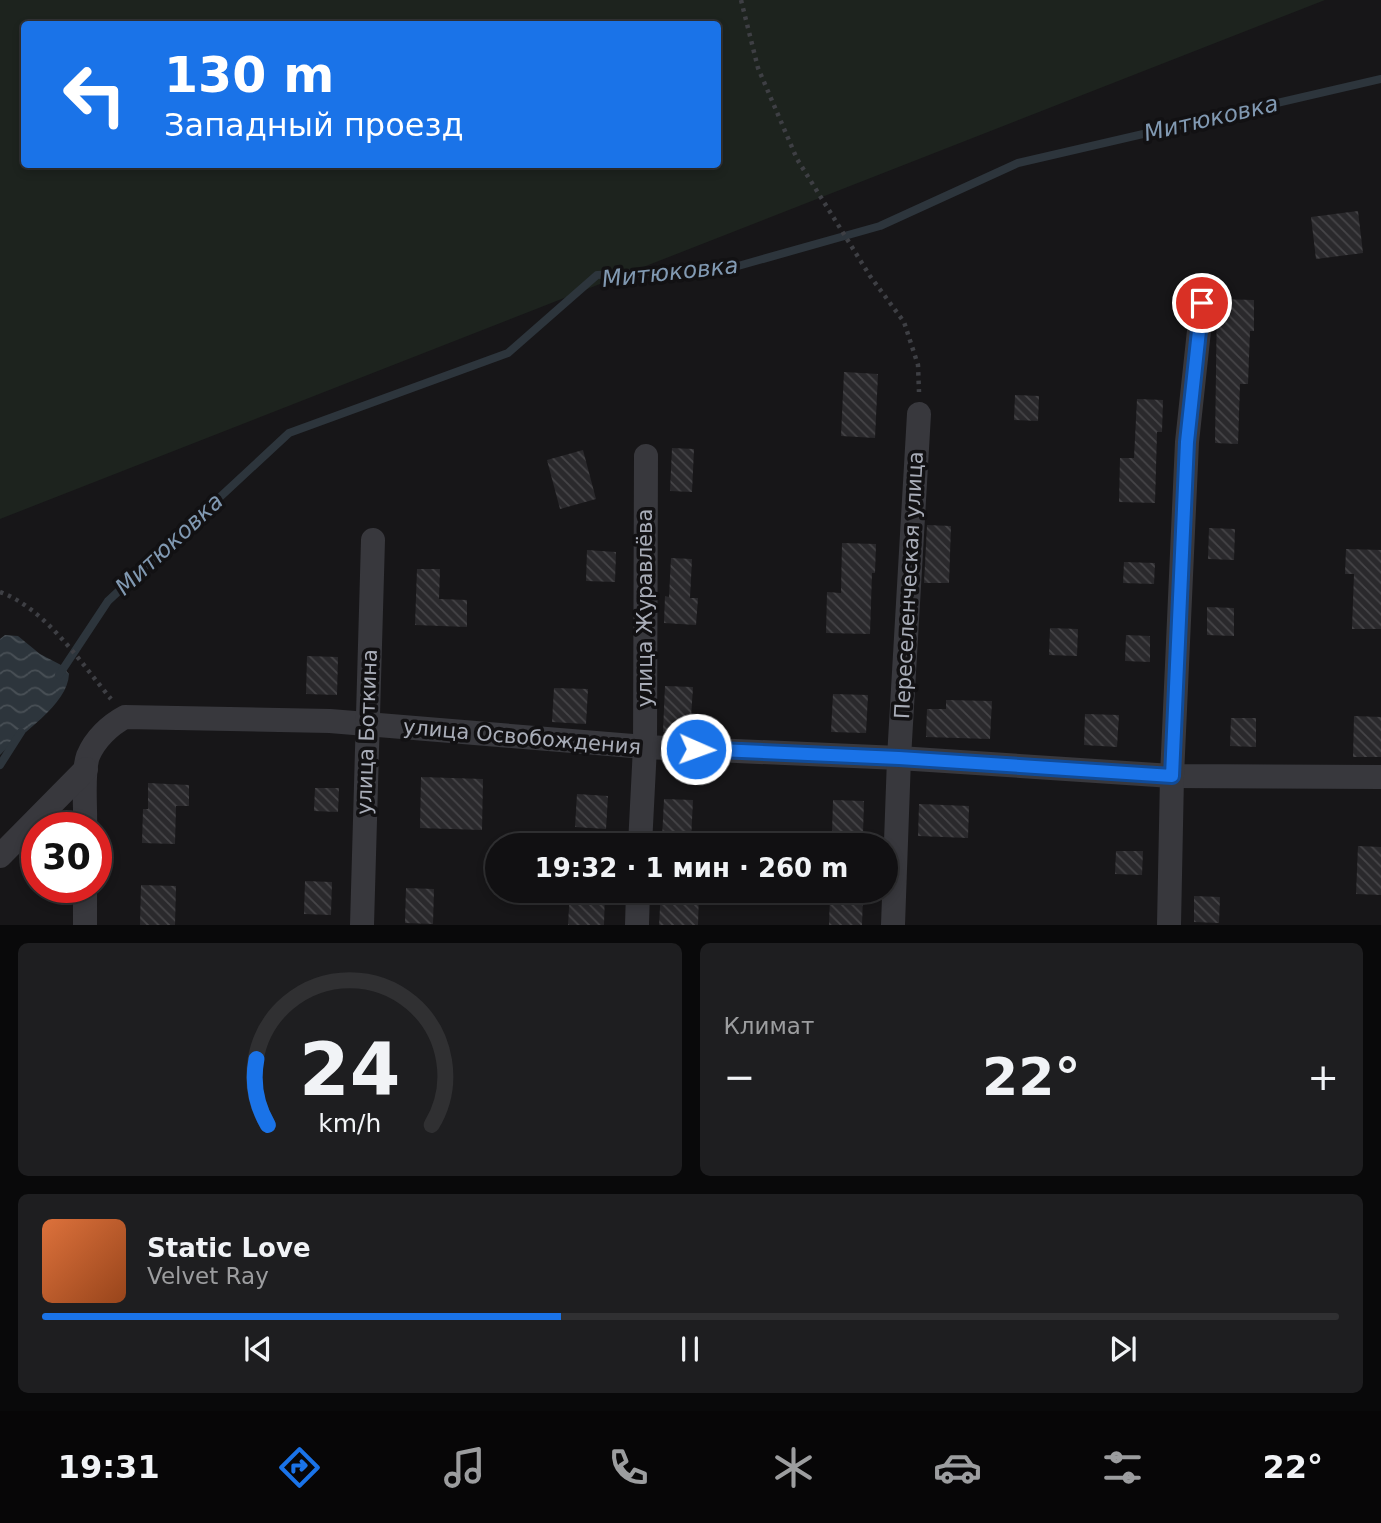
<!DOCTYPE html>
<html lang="ru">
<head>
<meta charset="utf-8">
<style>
  body { margin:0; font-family:"DejaVu Sans",sans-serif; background:#1e1e20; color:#f1f3f6; height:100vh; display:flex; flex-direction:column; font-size:26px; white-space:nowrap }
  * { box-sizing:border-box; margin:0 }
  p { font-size:23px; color:#9c9d9f }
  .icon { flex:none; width:38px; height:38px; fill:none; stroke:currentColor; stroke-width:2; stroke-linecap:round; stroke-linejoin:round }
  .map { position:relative; height:925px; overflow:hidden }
  .sheet { display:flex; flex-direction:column; gap:18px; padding:18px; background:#09090a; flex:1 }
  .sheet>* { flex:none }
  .guide { position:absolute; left:21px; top:21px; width:700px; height:147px; border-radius:7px; box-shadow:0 4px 10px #0003,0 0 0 2px #303032; background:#1a73e8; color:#fff; overflow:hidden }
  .speed { position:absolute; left:21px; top:812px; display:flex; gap:14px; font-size:35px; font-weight:700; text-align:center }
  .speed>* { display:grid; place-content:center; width:91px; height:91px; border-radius:50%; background:#111012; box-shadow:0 4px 10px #0003,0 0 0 2px #303032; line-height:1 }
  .speed .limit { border:10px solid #d22; background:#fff; color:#111 }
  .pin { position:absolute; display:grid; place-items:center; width:60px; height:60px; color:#fff; margin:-30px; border:4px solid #fff; border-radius:50%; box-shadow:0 2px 7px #0007 }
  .me { position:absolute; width:77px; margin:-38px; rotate:92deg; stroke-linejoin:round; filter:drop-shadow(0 0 5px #0008) }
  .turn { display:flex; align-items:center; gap:24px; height:147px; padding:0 28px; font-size:32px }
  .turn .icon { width:91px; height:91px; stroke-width:2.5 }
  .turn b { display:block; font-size:49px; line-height:60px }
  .big { font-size:52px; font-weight:700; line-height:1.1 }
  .sheet .widget { flex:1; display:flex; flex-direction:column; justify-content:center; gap:10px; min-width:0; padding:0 24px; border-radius:10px; background:#1e1e20 }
  .sheet .dial { align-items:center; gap:0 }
  .dial svg { height:182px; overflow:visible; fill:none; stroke:#303032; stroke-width:7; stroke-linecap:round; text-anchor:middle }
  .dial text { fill:#f1f3f6; stroke:none }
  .song { display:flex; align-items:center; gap:21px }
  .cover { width:84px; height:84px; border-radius:10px; background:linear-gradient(135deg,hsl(20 70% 55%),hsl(20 70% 35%)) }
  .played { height:7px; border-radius:4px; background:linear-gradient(90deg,#1a73e8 40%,#303032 40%) }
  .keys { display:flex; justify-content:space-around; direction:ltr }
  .heat { display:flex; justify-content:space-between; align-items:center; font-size:38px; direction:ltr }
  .sheet .tiles { flex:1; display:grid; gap:18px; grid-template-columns:1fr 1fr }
  .widget:last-child { grid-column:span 2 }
  .trip { position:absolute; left:485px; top:833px; width:413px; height:70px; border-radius:35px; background:#111012; box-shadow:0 4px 10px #0003,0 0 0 2px #303032; font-weight:700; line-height:70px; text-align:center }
  .menu { display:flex; height:112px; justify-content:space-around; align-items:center; background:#070607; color:#9c9d9f }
  .menu .icon { width:49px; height:49px }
  .menu .on { color:#1a73e8 }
  .menu b { font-size:32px; color:#f1f3f6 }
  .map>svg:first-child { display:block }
</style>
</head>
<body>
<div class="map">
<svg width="1381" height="925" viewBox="0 0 1381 925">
  <defs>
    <pattern id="water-waves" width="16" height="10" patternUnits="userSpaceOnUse" patternTransform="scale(1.75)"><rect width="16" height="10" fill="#2d353c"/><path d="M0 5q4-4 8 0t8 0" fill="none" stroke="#495056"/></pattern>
    <pattern id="building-back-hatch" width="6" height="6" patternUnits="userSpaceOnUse" patternTransform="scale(1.75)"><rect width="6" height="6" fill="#2a292c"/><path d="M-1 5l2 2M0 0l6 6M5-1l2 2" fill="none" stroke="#464548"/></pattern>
  </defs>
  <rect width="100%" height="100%" fill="#171618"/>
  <path fill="#1d231e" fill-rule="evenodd" d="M0,0h1325l-1325,519zM24,24h694v140h-694z"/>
  <path fill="url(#water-waves)" d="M5,635l13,1 22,18 21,11 8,9c-1,31 -49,60 -69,81v-116z"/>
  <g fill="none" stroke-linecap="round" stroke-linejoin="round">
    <g stroke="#2d353c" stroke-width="8">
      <polyline points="59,675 108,601 289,433 508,353 597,275 731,268 880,226 1018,163 1381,79"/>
      <polyline points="0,765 21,732"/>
    </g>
  </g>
  <g fill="url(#building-back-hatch)">
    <polygon points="1358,211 1363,253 1316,259 1311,217"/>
    <polygon points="1217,299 1254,300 1254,331 1250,331 1248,384 1240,384 1238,444 1215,443"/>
    <polygon points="844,372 878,374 875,438 841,436"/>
    <polygon points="1015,395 1039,396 1038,421 1014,420"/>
    <polygon points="1137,399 1163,400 1162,432 1157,432 1155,503 1119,502 1120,458 1134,458"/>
    <polygon points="672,448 694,449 692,492 670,491"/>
    <polygon points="583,450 596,499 560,509 547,460"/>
    <polygon points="927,525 951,526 949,583 924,583"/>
    <polygon points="1209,528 1235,529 1234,560 1208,559"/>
    <polygon points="842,543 876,544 875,573 872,573 870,634 826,633 827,592 841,593"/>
    <polygon points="1346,549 1381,550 1381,629 1352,629 1354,574 1345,574"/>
    <polygon points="587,550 616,552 615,582 586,581"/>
    <polygon points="671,558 692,559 690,598 698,598 696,625 664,623 665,596 669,597"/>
    <polygon points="1124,562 1155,563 1154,584 1123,583"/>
    <polygon points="417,569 440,569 439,599 467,600 467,627 415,625"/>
    <polygon points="1207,607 1234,608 1234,636 1207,635"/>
    <polygon points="1050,628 1078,629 1077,656 1049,655"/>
    <polygon points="1126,635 1150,636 1150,662 1125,661"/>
    <polygon points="307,656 338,657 337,695 306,694"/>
    <polygon points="665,686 693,687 690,733 663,732"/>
    <polygon points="554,688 588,689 586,724 552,722"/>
    <polygon points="833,694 868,695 866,733 831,732"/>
    <polygon points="946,700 992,701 990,739 926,737 927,709 946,709"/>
    <polygon points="1085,714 1119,715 1117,747 1084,745"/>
    <polygon points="1354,716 1381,717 1381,757 1353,757"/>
    <polygon points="1231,718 1256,718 1256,747 1230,746"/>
    <polygon points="421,777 483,779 482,830 420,828"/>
    <polygon points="148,783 189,785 189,806 176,806 175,844 142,843 143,809 148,809"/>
    <polygon points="315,788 339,788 338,812 314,811"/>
    <polygon points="577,794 608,796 606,829 575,827"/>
    <polygon points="664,799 693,800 691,840 662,838"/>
    <polygon points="833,800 864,801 863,833 832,832"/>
    <polygon points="919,804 969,806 968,838 918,836"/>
    <polygon points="1358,846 1381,847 1381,895 1356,894"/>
    <polygon points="1116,851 1143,851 1142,875 1115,874"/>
    <polygon points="305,881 332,882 331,915 304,914"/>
    <polygon points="141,885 176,886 175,925 140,925"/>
    <polygon points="406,888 434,889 433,924 405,923"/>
    <polygon points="570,891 605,891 604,925 568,925"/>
    <polygon points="661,891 699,892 698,925 659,925"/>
    <polygon points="830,895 863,896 862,925 829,925"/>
    <polygon points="1194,896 1220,897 1219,923 1194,922"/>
  </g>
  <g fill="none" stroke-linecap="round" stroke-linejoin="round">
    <g stroke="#3e3f44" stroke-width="4.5" stroke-dasharray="3.5 5" stroke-linecap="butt">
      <polyline points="741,0 758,68 797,159 870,276 904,322 918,365 919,392"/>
      <path d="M0,592c45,16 81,71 111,107"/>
    </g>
    <g stroke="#38383d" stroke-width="24">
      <path d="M85,828c1,-19 -3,-55 3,-72 7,-17 22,-31 37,-39l205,4 315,26 254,11 273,18 209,1"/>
      <polyline points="640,845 645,747 646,456"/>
      <polyline points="0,856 86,769"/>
      <polyline points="85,925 85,887"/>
      <polyline points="362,925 373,540"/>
      <polyline points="637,925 638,891"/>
      <polyline points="893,925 899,758 919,414"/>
      <polyline points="1169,925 1172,776 1187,442 1202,303"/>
    </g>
  </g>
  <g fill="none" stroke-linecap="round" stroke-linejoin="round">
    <defs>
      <polyline id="route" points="696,749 899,758 1172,776 1187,442 1202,303"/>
    </defs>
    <use href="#route" stroke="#114b97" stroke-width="18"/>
    <use href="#route" stroke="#1a73e8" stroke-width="12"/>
  </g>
  <g text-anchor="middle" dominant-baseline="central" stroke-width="7" stroke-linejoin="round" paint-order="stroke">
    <g font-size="21" fill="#a9adb8" stroke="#121113">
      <text transform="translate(909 585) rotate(-87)">Переселенческая улица</text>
      <text transform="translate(645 608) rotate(-90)">улица Журавлёва</text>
      <text transform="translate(367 732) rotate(-88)">улица Боткина</text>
      <text transform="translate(522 737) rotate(5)">улица Освобождения</text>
    </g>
    <g font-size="23" font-style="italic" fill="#8199b2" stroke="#121113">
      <text transform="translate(1211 118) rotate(-13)">Митюковка</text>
      <text transform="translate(670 272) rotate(-6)">Митюковка</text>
      <text transform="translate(169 544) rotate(-43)">Митюковка</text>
    </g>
  </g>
</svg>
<div class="speed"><div class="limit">30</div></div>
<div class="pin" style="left:1202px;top:303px;background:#d93025"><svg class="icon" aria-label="arrive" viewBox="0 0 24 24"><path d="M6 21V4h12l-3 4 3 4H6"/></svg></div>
<svg class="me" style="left:696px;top:749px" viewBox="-20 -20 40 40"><circle r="17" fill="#1a73e8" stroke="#fff" stroke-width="3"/><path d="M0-11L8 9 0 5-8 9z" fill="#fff"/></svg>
<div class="trip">19:32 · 1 мин · 260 m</div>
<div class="guide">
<div class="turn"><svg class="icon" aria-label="left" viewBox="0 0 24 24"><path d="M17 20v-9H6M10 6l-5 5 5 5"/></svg><div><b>130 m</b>Западный проезд</div></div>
</div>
</div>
<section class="sheet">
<div class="tiles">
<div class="widget dial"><svg viewBox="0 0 100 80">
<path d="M14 69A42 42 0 1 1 86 69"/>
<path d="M14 69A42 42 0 0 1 9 40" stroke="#1a73e8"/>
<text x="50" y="56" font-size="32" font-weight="700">24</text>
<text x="50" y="72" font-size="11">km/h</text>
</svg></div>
<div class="widget"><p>Климат</p>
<div class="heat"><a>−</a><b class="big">22°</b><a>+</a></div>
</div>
<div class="widget">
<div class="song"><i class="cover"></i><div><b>Static Love</b><p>Velvet Ray</p></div></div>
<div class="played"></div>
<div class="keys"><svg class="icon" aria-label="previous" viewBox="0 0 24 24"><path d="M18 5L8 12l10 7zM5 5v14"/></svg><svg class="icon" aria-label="pause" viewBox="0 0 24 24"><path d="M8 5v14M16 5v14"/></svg><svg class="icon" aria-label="next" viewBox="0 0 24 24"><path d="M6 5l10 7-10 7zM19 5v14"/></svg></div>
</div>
</div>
</section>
<nav class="menu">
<b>19:31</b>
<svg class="icon on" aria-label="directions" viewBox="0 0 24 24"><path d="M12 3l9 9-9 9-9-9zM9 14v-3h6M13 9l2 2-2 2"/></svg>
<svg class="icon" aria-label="music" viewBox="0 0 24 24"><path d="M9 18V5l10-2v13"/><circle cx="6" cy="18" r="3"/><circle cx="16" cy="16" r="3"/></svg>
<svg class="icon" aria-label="phone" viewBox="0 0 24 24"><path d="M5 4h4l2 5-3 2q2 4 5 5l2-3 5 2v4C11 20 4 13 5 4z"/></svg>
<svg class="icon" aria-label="climate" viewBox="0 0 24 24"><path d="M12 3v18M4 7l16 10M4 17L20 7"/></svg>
<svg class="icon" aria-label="car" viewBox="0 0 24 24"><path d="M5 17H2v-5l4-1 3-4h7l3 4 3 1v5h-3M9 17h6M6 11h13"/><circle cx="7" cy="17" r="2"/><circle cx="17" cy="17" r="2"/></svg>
<svg class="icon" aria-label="filters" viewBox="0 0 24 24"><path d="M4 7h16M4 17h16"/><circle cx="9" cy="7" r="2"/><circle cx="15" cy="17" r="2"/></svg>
<b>22°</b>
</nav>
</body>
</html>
